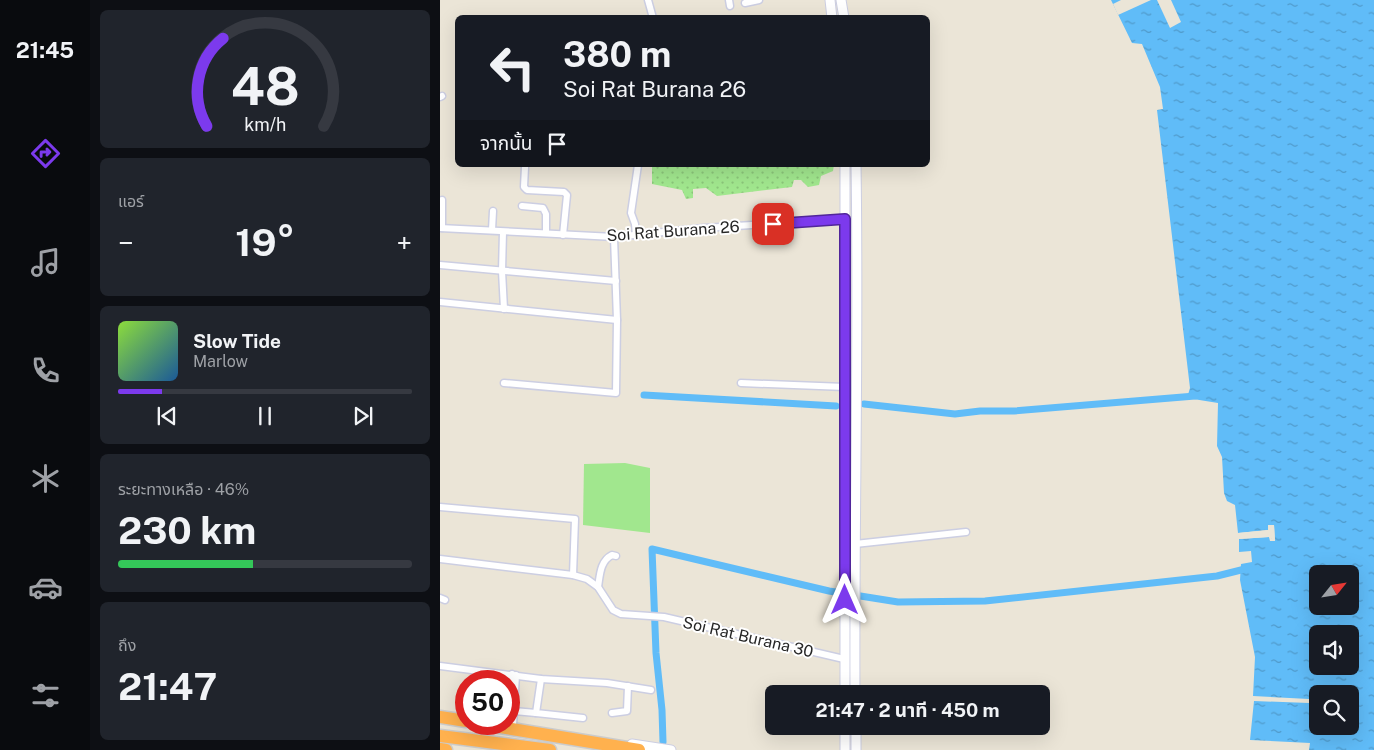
<!DOCTYPE html>
<html lang="th">
<head>
<meta charset="utf-8">
<style>
  body { margin:0; font-family:"Public Sans","Noto Sans Thai",sans-serif; background:#20242c; color:#f1f3f6; height:100vh; display:flex; flex-direction:column; font-size:19px; white-space:nowrap }
  * { box-sizing:border-box; margin:0 }
  p { font-size:16px; color:#9ea1a6 }
  .icon { flex:none; width:28px; height:28px; fill:none; stroke:currentColor; stroke-width:2; stroke-linecap:round; stroke-linejoin:round }
  .map { position:relative; flex:1; overflow:hidden }
  .drawer { display:flex; flex-direction:column; gap:10px; padding:10px; background:#0d0f14; width:350px }
  .drawer>* { flex:none }
  .guide { position:absolute; left:15px; top:15px; width:475px; height:152px; border-radius:8px; box-shadow:0 5px 20px #0002; background:#171b24; color:#f1f3f6; overflow:hidden }
  .needle { width:32px; rotate:60deg }
  .fabs { position:absolute; left:869px; top:565px; display:grid; gap:10px }
  .fabs a { display:grid; place-items:center; width:50px; height:50px; border-radius:8px; background:#171b24; box-shadow:0 5px 20px #0002; font-size:25px }
  .speed { position:absolute; left:15px; top:670px; display:flex; gap:10px; font-size:25px; font-weight:700; text-align:center }
  .speed>* { display:grid; place-content:center; width:65px; height:65px; border-radius:50%; background:#171b24; box-shadow:0 5px 20px #0002; line-height:1 }
  .speed .limit { border:8px solid #d22; background:#fff; color:#111 }
  .pin { position:absolute; display:grid; place-items:center; width:42px; height:42px; color:#fff; margin:-21px; border-radius:10px; box-shadow:0 2px 8px #0006 }
  .me { position:absolute; width:55px; margin:-28px; rotate:0deg; stroke-linejoin:round; filter:drop-shadow(0 0 4px #0008) }
  .turn { display:flex; align-items:center; gap:18px; height:105px; padding:0 25px; font-size:22px }
  .turn .icon { width:65px; height:65px; stroke-width:2.5 }
  .turn b { display:block; font-size:35px; line-height:42px }
  .then { display:flex; align-items:center; height:48px; padding:0 25px; background:#0003; gap:10px; font-size:19px }
  .big { font-size:38px; font-weight:700; line-height:1.1 }
  .drawer .tile { flex:1; display:flex; flex-direction:column; justify-content:center; gap:8px; min-width:0; padding:0 18px; border-radius:8px; background:#20242c }
  .drawer .dial { align-items:center; gap:0 }
  .dial svg { height:130px; overflow:visible; fill:none; stroke:#363941; stroke-width:7; stroke-linecap:round; text-anchor:middle }
  .dial text { fill:#f1f3f6; stroke:none }
  .song { display:flex; align-items:center; gap:15px }
  .cover { width:60px; height:60px; border-radius:8px; background:linear-gradient(135deg,hsl(90 70% 55%),hsl(210 70% 35%)) }
  .played { height:5px; border-radius:2px; background:linear-gradient(90deg,#7c3aed 15%,#363941 15%) }
  .keys { display:flex; justify-content:space-around; direction:ltr }
  .heat { display:flex; justify-content:space-between; align-items:center; font-size:28px; direction:ltr }
  .charge { height:8px; border-radius:4px; background:linear-gradient(90deg,#34c759 46%,#363941 0) }
  .trip { position:absolute; left:325px; top:685px; width:285px; height:50px; border-radius:8px; background:#171b24; box-shadow:0 5px 20px #0002; font-weight:700; line-height:50px; text-align:center }
  main { display:flex; flex:1; min-height:0 }
  .tabs { display:flex; flex-direction:column; width:90px; justify-content:space-around; align-items:center; background:#090b0e; color:#9ea1a6 }
  .tabs .icon { width:35px; height:35px }
  .tabs .selected { color:#7c3aed }
  .tabs b { font-size:22px; color:#f1f3f6 }
  .map>svg:first-child { display:block }
</style>
</head>
<body>
<main>
<nav class="tabs">
<b>21:45</b>
<svg class="icon selected" aria-label="directions" viewBox="0 0 24 24"><path d="M12 3l9 9-9 9-9-9zM9 14v-3h6M13 9l2 2-2 2"/></svg>
<svg class="icon" aria-label="music" viewBox="0 0 24 24"><path d="M9 18V5l10-2v13"/><circle cx="6" cy="18" r="3"/><circle cx="16" cy="16" r="3"/></svg>
<svg class="icon" aria-label="phone" viewBox="0 0 24 24"><path d="M5 4h4l2 5-3 2q2 4 5 5l2-3 5 2v4C11 20 4 13 5 4z"/></svg>
<svg class="icon" aria-label="climate" viewBox="0 0 24 24"><path d="M12 3v18M4 7l16 10M4 17L20 7"/></svg>
<svg class="icon" aria-label="car" viewBox="0 0 24 24"><path d="M5 17H2v-5l4-1 3-4h7l3 4 3 1v5h-3M9 17h6M6 11h13"/><circle cx="7" cy="17" r="2"/><circle cx="17" cy="17" r="2"/></svg>
<svg class="icon" aria-label="filters" viewBox="0 0 24 24"><path d="M4 7h16M4 17h16"/><circle cx="9" cy="7" r="2"/><circle cx="15" cy="17" r="2"/></svg>
</nav>
<section class="drawer">
<div class="tile dial"><svg viewBox="0 0 100 80">
<path d="M14 69A42 42 0 1 1 86 69"/>
<path d="M14 69A42 42 0 0 1 24 15" stroke="#7c3aed"/>
<text x="50" y="56" font-size="32" font-weight="700">48</text>
<text x="50" y="72" font-size="11">km/h</text>
</svg></div>
<div class="tile"><p>แอร์</p>
<div class="heat"><a>−</a><b class="big">19°</b><a>+</a></div>
</div>
<div class="tile">
<div class="song"><i class="cover"></i><div><b>Slow Tide</b><p>Marlow</p></div></div>
<div class="played"></div>
<div class="keys"><svg class="icon" aria-label="previous" viewBox="0 0 24 24"><path d="M18 5L8 12l10 7zM5 5v14"/></svg><svg class="icon" aria-label="pause" viewBox="0 0 24 24"><path d="M8 5v14M16 5v14"/></svg><svg class="icon" aria-label="next" viewBox="0 0 24 24"><path d="M6 5l10 7-10 7zM19 5v14"/></svg></div>
</div>
<div class="tile"><p>ระยะทางเหลือ · 46%</p><b class="big">230 km</b><div class="charge"></div></div>
<div class="tile"><p>ถึง</p><b class="big">21:47</b></div>
</section>
<div class="map">
<svg width="934" height="750" viewBox="0 0 934 750">
  <defs>
    <pattern id="grass-dots" width="8" height="8" patternUnits="userSpaceOnUse" patternTransform="scale(1.25)"><rect width="8" height="8" fill="#a1e78e"/><path d="M2 2h.1M6 6h.1" fill="none" stroke="#8bc67a" stroke-width="1.8" stroke-linecap="round"/></pattern>
    <pattern id="water-ripples" width="26" height="14" patternUnits="userSpaceOnUse" patternTransform="scale(1.25)"><rect width="26" height="14" fill="#60bcf8"/><path d="M2 4q2-2 4 0t4 0M15 11q2-2 4 0t4 0" fill="none" stroke="#4f99c9"/></pattern>
  </defs>
  <rect width="100%" height="100%" fill="#ebe5d7"/>
  <polygon fill="url(#grass-dots)" points="212,165 394,165 393,171 381,176 379,185 368,187 361,180 354,180 352,187 277,196 266,188 253,189 253,198 246,199 242,190 212,184"/>
  <polygon fill="#a1e78e" points="185,463 210,468 210,533 143,525 144,464"/>
  <path fill="url(#water-ripples)" fill-rule="evenodd" d="M671,0h263v750h-103h38l1,-7 -60,-3 4,-39 55,2v-4l-56,-3 2,-39 -15,-77 1,-16 11,-2 -1,-11 -12,1v-13l30,-2 6,4 -1,-16h-6v5l-30,3 -3,-28 -8,-4 -3,-8 -2,-36 -5,-11 1,-43 -31,-5 3,-10 -33,-278 6,-1 -3,-22 -18,-43 -10,-1zM878,574h32v32h-32zM878,634h32v32h-32zM878,694h32v32h-32z"/>
  <g fill="#ebe5d7">
    <polygon points="681,0 711,0 678,15 673,4"/>
    <polygon points="717,0 731,0 741,22 730,28"/>
    <polygon points="828,525 834,525 835,541 830,541 829,537 799,539 798,537 829,534 832,539 831,528 828,533 798,535 798,533 828,530"/>
  </g>
  <g fill="none" stroke-linecap="round" stroke-linejoin="round">
    <g stroke="#60bcf8" stroke-width="7">
      <polyline points="204,395 396,406"/>
      <polyline points="424,404 515,414 540,411 574,411 755,396"/>
      <polyline points="223,742 222,710 216,653 212,549 389,591 458,602 545,601 777,576 809,568"/>
    </g>
    <defs>
      <g id="street">
        <polyline points="208,0 213,18"/>
        <polyline points="289,0 290,6"/>
        <polyline points="305,3 319,0"/>
        <polyline points="0,97 2,96"/>
        <polyline points="85,167 84,187 87,190 124,192 127,195 123,235"/>
        <polyline points="2,200 2,228"/>
        <polyline points="82,206 103,208 106,214 106,233"/>
        <polyline points="0,228 174,237 264,228 405,219"/>
        <polyline points="52,230 53,211"/>
        <polyline points="63,232 62,271 64,309"/>
        <polyline points="196,236 195,224 191,213 198,165"/>
        <polyline points="0,265 176,281"/>
        <polyline points="0,302 177,320"/>
        <polyline points="64,383 176,393 177,320 174,237"/>
        <polyline points="301,383 405,387"/>
        <polyline points="0,507 135,519 133,575"/>
        <polyline points="415,544 526,532"/>
        <polyline points="0,559 133,575 147,579 158,587 173,610 181,614 224,617 404,659"/>
        <path d="M158,587c2,-12 2,-26 14,-32l4,1"/>
        <polyline points="0,598 5,600"/>
        <polyline points="0,666 101,679 167,683 211,690"/>
        <polyline points="101,679 96,713 143,718"/>
        <polyline points="74,711 96,713"/>
        <polyline points="69,713 72,674"/>
        <polyline points="172,713 187,711 188,686"/>
        <polyline points="73,725 76,675"/>
      </g>
      <g id="secondary">
        <polyline points="390,0 392,18"/>
        <polyline points="401,0 404,18"/>
        <polyline points="405,694 405,165"/>
        <path d="M415,694c-1,-177 4,-353 1,-529"/>
        <polyline points="405,726 405,750"/>
        <polyline points="416,726 416,750"/>
        <polyline points="192,744 231,750"/>
      </g>
      <g id="highway">
        <polyline points="0,717 26,721"/>
        <polyline points="42,724 199,750"/>
        <polyline points="0,736 110,750"/>
        <polyline points="0,749 6,750"/>
      </g>
    </defs>
    <use href="#street" stroke="#cccee2" stroke-width="9"/>
    <use href="#secondary" stroke="#cccee2" stroke-width="11"/>
    <use href="#highway" stroke="#cbcbcb" stroke-width="15"/>
    <use href="#street" stroke="#fff" stroke-width="6"/>
    <use href="#secondary" stroke="#fff" stroke-width="9"/>
    <use href="#highway" stroke="#ffb14e" stroke-width="12"/>
  </g>
  <g fill="none" stroke-linecap="round" stroke-linejoin="round">
    <defs>
      <polyline id="route" points="333,224 405,219 405,600"/>
    </defs>
    <use href="#route" stroke="#51269a" stroke-width="12"/>
    <use href="#route" stroke="#7c3aed" stroke-width="9"/>
  </g>
  <g text-anchor="middle" dominant-baseline="central" stroke-width="4" stroke-linejoin="round" paint-order="stroke">
    <g font-size="16" fill="#272727" stroke="#fff">
      <text transform="translate(233 231) rotate(-4)">Soi Rat Burana 26</text>
      <text transform="translate(308 637) rotate(13)">Soi Rat Burana 30</text>
    </g>
  </g>
</svg>
<div class="fabs">
<a><svg class="needle" viewBox="-14 -14 28 28"><path d="M0-13l5 13h-10z" fill="#e53935"/><path d="M0 13l5-13h-10z" fill="#9ea1a6"/></svg></a>
<a><svg class="icon" aria-label="sound" viewBox="0 0 24 24"><path d="M4 9h4l5-4v14l-5-4H4zM17 9q2 3 0 6"/></svg></a>
<a><svg class="icon" aria-label="search" viewBox="0 0 24 24"><circle cx="10" cy="10" r="6"/><path d="M15 15l6 6"/></svg></a>
</div>
<div class="speed"><div class="limit">50</div></div>
<div class="pin" style="left:333px;top:224px;background:#d93025"><svg class="icon" aria-label="arrive" viewBox="0 0 24 24"><path d="M6 21V4h12l-3 4 3 4H6"/></svg></div>
<svg class="me" style="left:405px;top:600px" viewBox="-20 -20 40 40"><path d="M0-17L14 15 0 8-14 15z" fill="#7c3aed" stroke="#fff" stroke-width="4"/></svg>
<div class="trip">21:47 · 2 นาที · 450 m</div>
<div class="guide">
<div class="turn"><svg class="icon" aria-label="left" viewBox="0 0 24 24"><path d="M17 20v-9H6M10 6l-5 5 5 5"/></svg><div><b>380 m</b>Soi Rat Burana 26</div></div>
<div class="then">จากนั้น<svg class="icon" aria-label="arrive" viewBox="0 0 24 24"><path d="M6 21V4h12l-3 4 3 4H6"/></svg></div>
</div>
</div>
</main>
</body>
</html>
